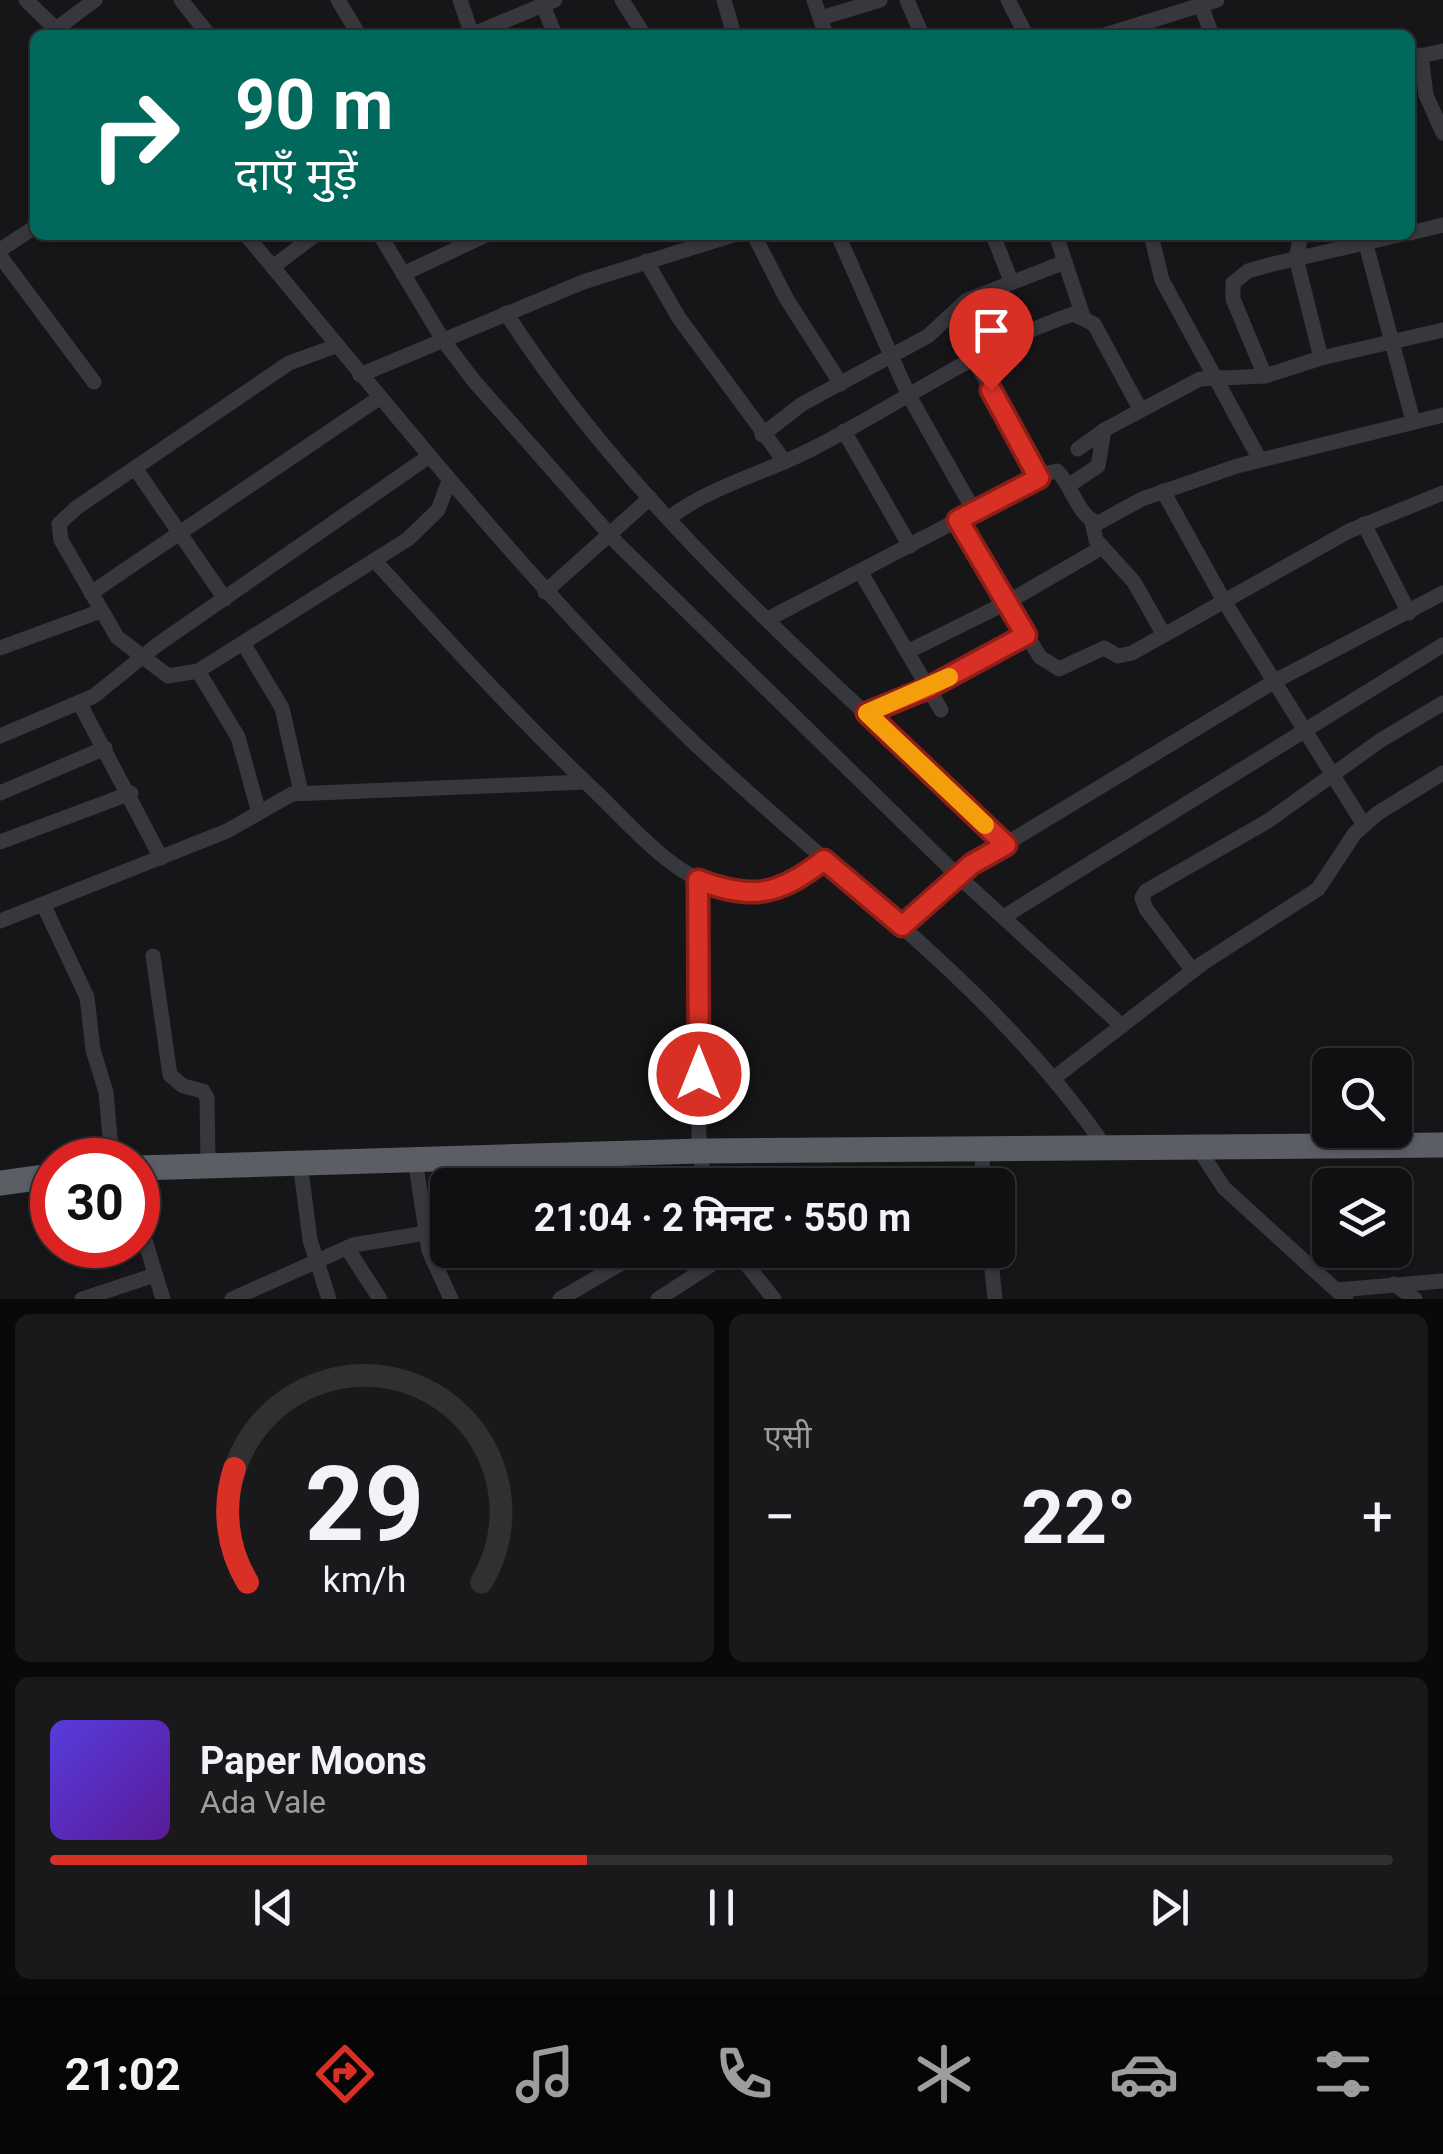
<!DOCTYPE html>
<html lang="hi">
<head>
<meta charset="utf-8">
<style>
  body { margin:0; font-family:Roboto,"Noto Sans Devanagari",sans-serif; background:#19191b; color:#f1f3f6; height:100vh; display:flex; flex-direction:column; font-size:38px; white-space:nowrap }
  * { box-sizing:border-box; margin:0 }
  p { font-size:32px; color:#9c9d9f }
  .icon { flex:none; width:55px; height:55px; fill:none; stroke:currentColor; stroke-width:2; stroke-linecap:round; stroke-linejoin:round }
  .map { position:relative; height:1299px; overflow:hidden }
  .panel { display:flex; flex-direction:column; gap:15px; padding:15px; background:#09090a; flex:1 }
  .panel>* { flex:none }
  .guide { position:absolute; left:30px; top:30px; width:1385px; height:210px; border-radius:15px; box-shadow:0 2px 8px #0004,0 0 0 2px #303032; background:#00695c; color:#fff; overflow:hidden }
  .controls { position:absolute; left:1312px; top:1048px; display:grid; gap:20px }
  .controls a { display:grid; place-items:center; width:100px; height:100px; border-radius:15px; background:#101012; box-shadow:0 2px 8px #0004,0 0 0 2px #303032; font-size:50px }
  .speed { position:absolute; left:30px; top:1138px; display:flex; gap:20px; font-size:50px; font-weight:700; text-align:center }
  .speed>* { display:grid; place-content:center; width:130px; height:130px; border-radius:50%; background:#101012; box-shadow:0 2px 8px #0004,0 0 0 2px #303032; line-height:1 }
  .speed .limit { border:15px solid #d22; background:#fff; color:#111 }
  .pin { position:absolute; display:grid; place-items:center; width:85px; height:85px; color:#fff; margin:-102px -42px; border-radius:50% 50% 50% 0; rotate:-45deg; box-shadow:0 0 10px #0007 }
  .pin .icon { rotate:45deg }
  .me { position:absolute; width:110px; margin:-55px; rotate:0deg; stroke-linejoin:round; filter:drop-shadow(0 0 8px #0008) }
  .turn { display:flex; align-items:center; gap:35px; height:210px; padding:0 40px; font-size:45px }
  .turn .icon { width:130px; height:130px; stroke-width:2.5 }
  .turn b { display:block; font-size:70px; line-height:85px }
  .big { font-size:75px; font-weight:700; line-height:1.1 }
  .panel .tile { flex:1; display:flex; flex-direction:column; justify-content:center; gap:15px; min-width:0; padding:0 35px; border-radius:15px; background:#19191b }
  .panel .dial { align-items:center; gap:0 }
  .dial svg { height:260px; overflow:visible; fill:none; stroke:#303032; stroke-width:7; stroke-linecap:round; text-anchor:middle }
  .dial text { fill:#f1f3f6; stroke:none }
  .song { display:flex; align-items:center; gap:30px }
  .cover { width:120px; height:120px; border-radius:15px; background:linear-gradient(135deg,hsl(250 70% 55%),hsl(270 70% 35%)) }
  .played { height:10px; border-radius:5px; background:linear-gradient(90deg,#d93025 40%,#303032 40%) }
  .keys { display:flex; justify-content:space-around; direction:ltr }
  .heat { display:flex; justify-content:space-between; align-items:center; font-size:55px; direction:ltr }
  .panel .tiles { flex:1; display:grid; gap:15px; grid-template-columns:1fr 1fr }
  .tile:last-child { grid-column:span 2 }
  .trip { position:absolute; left:430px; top:1168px; width:585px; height:100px; border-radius:15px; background:#101012; box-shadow:0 2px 8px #0004,0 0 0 2px #303032; font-weight:700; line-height:100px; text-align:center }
  .menu { display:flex; height:160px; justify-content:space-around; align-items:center; background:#060607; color:#9c9d9f }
  .menu .icon { width:70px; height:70px }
  .menu .active { color:#d93025 }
  .menu b { font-size:45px; color:#f1f3f6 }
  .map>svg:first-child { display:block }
</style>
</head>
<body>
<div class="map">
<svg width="1443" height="1299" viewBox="0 0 1443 1299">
  <rect width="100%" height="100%" fill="#161618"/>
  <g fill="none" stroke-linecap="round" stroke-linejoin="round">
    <g stroke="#37383d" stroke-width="15">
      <polyline points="26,0 62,35"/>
      <polyline points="181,0 209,35"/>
      <polyline points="338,0 359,35"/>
      <polyline points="460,0 472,35"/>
      <polyline points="541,0 555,35"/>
      <polyline points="622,0 644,35"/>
      <polyline points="724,0 734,35"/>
      <polyline points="814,0 826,35"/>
      <polyline points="907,0 922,35"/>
      <polyline points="1008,0 1026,35"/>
      <polyline points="1199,0 1212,35"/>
      <polyline points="821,18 880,0"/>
      <polyline points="56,29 95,0"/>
      <polyline points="471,35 555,0"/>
      <polyline points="1105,35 1217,0"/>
      <polyline points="1421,55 1426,95 1443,133"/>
      <polyline points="1410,58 1443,51"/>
      <polyline points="1410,233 1443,225"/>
      <path d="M246,235c143,171 279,345 440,500 141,136 307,248 419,412"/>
      <polyline points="380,235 443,340 474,381 617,543 958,876 1122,1026"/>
      <polyline points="754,235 786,298 841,384"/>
      <polyline points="838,235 908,394 974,511"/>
      <polyline points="993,235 1011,281"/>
      <polyline points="1056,235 1083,316"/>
      <polyline points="1151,235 1162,280 1260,460"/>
      <polyline points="1301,235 1296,258 1321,358"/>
      <polyline points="1364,237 1413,421"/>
      <polyline points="0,250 35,227"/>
      <polyline points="0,256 94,382"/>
      <polyline points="646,261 679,318 785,462"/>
      <polyline points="273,267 315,235"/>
      <polyline points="403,274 486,235"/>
      <path d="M506,313c132,205 325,365 500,532"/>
      <polyline points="336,346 289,363 76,508 59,524 61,540 117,637 168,676 198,671 408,539 438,510 449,481"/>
      <polyline points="975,361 1039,478"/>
      <polyline points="360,375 583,282 733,235"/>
      <polyline points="1265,376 1233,299 1233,283 1248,271 1269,265 1399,235"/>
      <polyline points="844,431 910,546"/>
      <polyline points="762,435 802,404 928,336 967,300 1065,262"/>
      <polyline points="1078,449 1103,431"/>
      <polyline points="135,468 225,599"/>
      <polyline points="1068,486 1098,466 1104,430 1200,379 1265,376 1321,358 1443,330"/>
      <polyline points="1163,491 1224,601 1364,825"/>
      <path d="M669,518c44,-33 97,-45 145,-70 84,-43 170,-104 259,-134l21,10 46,85"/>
      <polyline points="958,520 1040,657 1059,669 1104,648 1118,656 1132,653 1349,531 1443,493"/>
      <polyline points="1092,522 1096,540 1134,582 1164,635"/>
      <polyline points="1364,524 1409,613"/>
      <path d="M375,561c73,80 145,159 224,234 36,35 76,83 127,95 41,9 68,-6 99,-30"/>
      <polyline points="860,571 941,710"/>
      <polyline points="545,592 650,498"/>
      <polyline points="91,593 379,398"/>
      <path d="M768,619l280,-146 9,-2c16,15 20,45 41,52l44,-24 95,-33 206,-51"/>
      <polyline points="243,643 282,708 301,792"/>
      <polyline points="0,648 101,611"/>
      <polyline points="907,652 1006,603 1101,548"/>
      <polyline points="198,671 238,737 259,813"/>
      <polyline points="80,704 161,858"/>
      <polyline points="867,713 928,689 1026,635"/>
      <polyline points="0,736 94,696 157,645 428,457"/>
      <polyline points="0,793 105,748"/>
      <polyline points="0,842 131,793"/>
      <polyline points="698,880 699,1151 706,1185"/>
      <polyline points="43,904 87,997 93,1050 106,1092 112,1160"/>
      <polyline points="1005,916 1443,645"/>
      <polyline points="0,921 227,831 292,794 585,782"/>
      <polyline points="902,926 986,856 1275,681 1443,593"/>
      <polyline points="153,956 170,1075 183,1086 203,1091 207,1098 208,1162"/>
      <polyline points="1193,971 1146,909 1142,898 1146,891 1268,821 1381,740 1443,703"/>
      <polyline points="1054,1078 1203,963 1318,889 1355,833 1378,813 1443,773"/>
      <polyline points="982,1148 983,1185"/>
      <polyline points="1198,1148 1224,1188 1346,1299"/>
      <polyline points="610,1154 627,1185"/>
      <polyline points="415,1159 429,1251 451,1299"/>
      <polyline points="300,1162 310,1240 329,1299"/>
      <polyline points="138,1189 139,1221 163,1299"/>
      <polyline points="347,1248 380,1299"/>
      <polyline points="735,1250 774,1299"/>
      <polyline points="990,1250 995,1299"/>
      <polyline points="1394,1284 1415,1299"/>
      <polyline points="1337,1290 1443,1281"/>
      <polyline points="82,1299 155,1275"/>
      <polyline points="232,1299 353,1245 426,1233"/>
      <polyline points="560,1299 644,1250"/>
      <polyline points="658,1299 734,1250"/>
    </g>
    <g stroke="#5b5e65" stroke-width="25">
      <polyline points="138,1168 699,1151 1443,1145"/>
      <polyline points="0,1183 52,1176"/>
    </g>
  </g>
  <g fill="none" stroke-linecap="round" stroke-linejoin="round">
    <defs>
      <path id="route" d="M699,1074l-1,-194c55,21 81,15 126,-20l78,66 70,-62 34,-19 -139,-132 61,-25 98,-53 -68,-115 81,-42 -48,-88"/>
    </defs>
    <use href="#route" stroke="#8d1f18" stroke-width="25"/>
    <use href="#route" stroke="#d93025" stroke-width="18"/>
    <polyline stroke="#f59e0b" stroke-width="18" points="949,677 867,713 985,825"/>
  </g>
</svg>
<div class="controls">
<a><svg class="icon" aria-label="search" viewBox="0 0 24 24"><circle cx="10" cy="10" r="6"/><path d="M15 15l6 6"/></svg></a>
<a><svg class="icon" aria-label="layers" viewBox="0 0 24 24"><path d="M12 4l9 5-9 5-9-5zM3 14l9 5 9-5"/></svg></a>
</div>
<div class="speed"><div class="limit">30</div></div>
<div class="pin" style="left:991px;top:390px;background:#d93025"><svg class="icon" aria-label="arrive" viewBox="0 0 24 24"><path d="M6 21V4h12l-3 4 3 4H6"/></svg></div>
<svg class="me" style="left:699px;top:1074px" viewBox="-20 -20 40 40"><circle r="17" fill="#d93025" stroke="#fff" stroke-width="3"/><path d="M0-11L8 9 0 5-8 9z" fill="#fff"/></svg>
<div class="trip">21:04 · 2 मिनट · 550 m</div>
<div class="guide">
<div class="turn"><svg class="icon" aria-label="right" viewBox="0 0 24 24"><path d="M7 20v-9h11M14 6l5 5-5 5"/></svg><div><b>90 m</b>दाएँ मुड़ें</div></div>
</div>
</div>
<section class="panel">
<div class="tiles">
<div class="tile dial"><svg viewBox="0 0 100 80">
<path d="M14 69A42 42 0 1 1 86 69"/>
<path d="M14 69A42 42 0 0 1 10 34" stroke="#d93025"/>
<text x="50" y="56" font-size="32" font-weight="700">29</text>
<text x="50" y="72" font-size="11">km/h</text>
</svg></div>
<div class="tile"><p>एसी</p>
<div class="heat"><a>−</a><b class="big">22°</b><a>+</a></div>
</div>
<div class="tile">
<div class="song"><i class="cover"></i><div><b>Paper Moons</b><p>Ada Vale</p></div></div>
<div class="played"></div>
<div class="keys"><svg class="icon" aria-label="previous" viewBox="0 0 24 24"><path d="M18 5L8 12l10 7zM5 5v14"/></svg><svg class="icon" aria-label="pause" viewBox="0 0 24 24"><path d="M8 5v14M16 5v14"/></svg><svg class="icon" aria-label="next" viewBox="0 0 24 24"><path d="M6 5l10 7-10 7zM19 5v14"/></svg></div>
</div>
</div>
</section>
<nav class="menu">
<b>21:02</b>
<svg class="icon active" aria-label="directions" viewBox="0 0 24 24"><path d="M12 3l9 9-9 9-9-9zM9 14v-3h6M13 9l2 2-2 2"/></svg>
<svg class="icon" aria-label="music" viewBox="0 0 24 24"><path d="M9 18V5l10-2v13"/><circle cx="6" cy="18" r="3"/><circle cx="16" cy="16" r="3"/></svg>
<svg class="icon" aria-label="phone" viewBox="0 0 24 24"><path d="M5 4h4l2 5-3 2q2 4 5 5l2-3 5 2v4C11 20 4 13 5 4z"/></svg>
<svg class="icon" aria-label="climate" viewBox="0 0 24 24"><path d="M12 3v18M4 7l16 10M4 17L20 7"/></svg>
<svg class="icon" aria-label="car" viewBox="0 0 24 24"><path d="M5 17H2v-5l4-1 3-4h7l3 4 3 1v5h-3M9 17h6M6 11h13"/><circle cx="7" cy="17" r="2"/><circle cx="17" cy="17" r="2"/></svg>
<svg class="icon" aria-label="filters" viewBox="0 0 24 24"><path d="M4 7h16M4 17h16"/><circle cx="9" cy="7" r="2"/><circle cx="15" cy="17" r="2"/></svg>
</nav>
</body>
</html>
